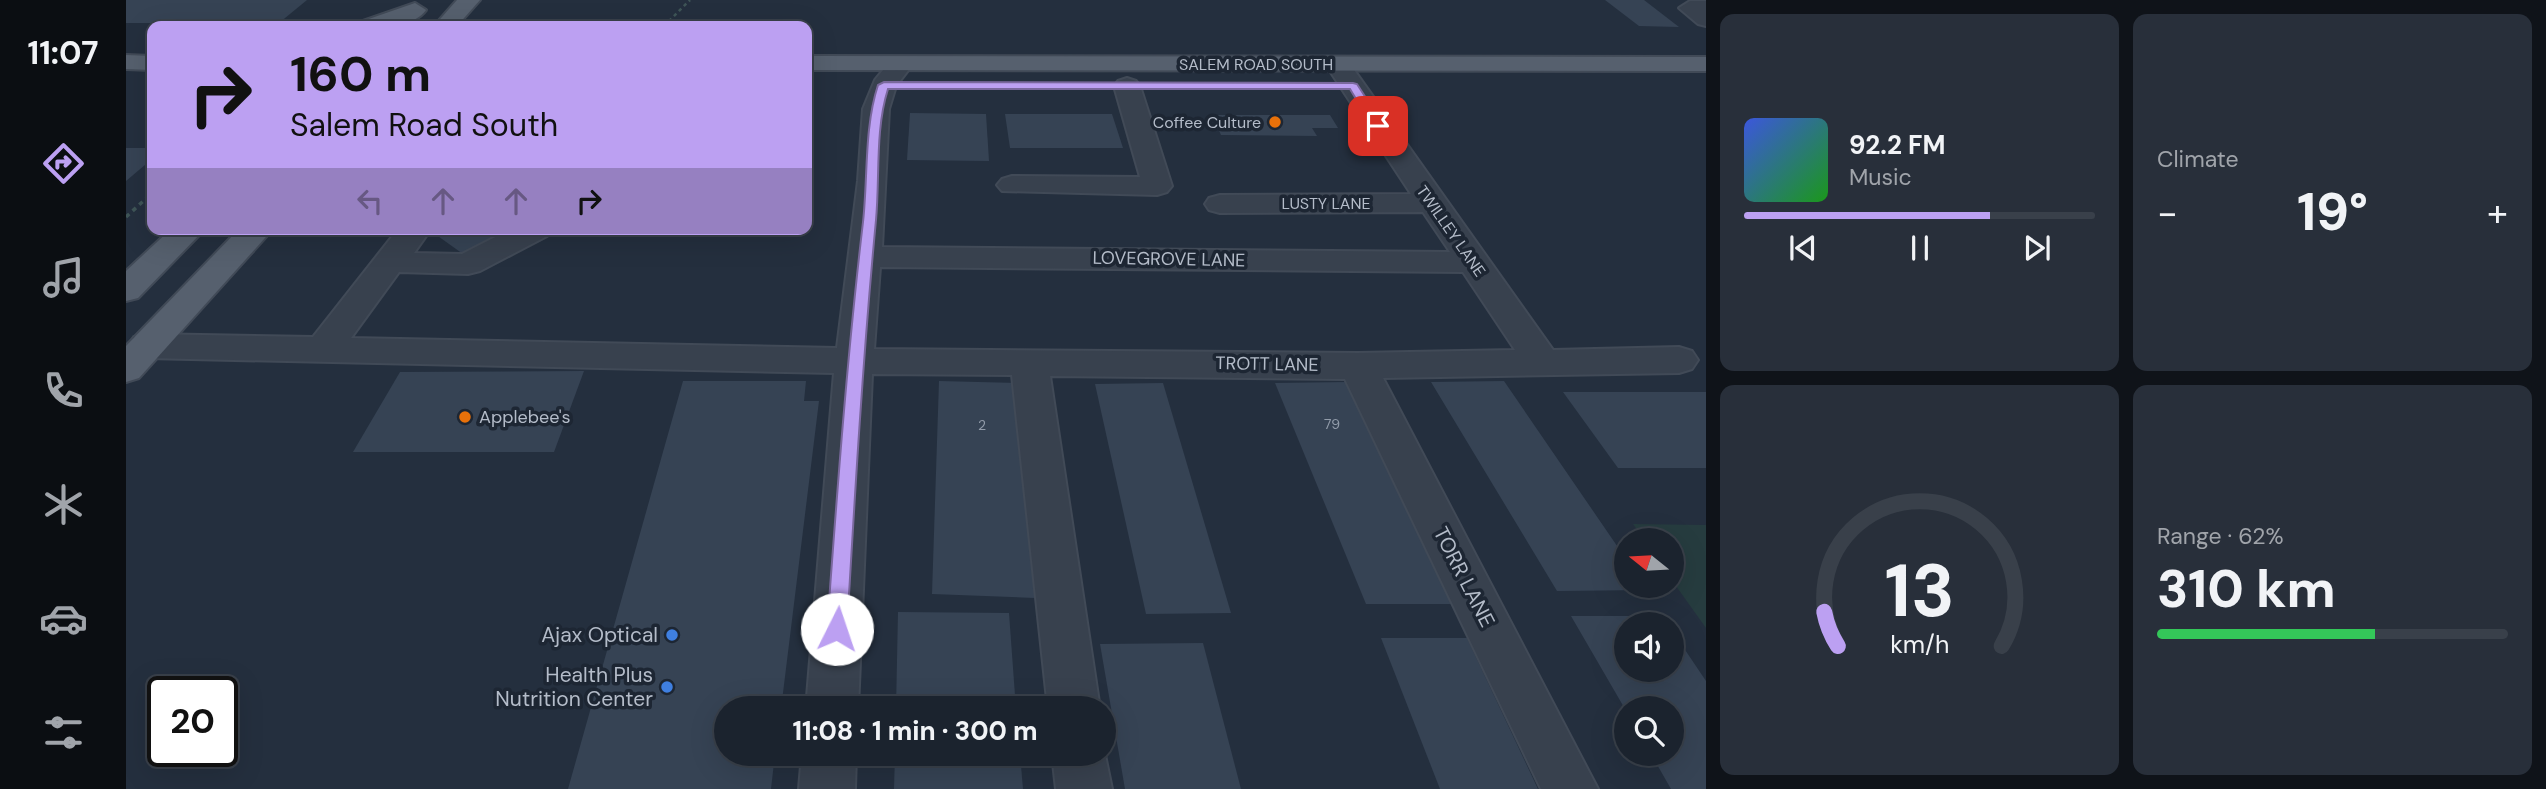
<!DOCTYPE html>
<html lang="en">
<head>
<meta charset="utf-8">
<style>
  body { margin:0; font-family:"DM Sans",sans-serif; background:#282f3a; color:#f1f3f6; height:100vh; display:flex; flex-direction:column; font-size:26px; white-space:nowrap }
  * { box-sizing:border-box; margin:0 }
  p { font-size:23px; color:#a0a4aa }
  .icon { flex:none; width:38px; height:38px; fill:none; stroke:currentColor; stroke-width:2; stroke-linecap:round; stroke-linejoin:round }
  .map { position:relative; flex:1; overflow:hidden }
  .panel { display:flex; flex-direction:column; gap:14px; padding:14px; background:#0f1319; width:840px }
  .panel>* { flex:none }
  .top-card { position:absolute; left:21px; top:21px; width:665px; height:214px; border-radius:14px; box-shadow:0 7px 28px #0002,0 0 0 2px #39404a; background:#bca0f2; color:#111; overflow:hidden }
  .needle { width:46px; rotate:288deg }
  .tools { position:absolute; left:1488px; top:528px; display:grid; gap:14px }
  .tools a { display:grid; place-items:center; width:70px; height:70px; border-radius:50%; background:#1b232e; box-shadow:0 7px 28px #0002,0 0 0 2px #39404a; font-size:35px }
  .speed { position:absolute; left:21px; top:676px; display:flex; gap:14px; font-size:35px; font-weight:700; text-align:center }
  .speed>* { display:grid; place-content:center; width:91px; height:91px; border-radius:50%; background:#1b232e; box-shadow:0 7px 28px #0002,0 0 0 2px #39404a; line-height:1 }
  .speed .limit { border:4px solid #111; border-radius:10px; background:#fff; color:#111 }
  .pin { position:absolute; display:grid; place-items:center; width:60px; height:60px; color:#fff; margin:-30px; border-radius:14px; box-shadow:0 4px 10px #0006 }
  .me { position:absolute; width:77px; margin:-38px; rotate:4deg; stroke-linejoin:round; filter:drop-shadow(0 0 5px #0008) }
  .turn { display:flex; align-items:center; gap:24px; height:147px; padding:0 28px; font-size:32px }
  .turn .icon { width:91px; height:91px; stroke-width:2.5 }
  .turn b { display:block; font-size:49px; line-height:60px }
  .lanes { display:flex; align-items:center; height:66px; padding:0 28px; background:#0003; justify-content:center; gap:35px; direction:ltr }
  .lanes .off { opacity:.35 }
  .big { font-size:52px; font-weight:800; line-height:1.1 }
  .panel .tile { flex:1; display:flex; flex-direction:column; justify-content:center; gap:10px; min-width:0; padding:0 24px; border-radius:14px; background:#282f3a }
  .panel .dial { align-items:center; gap:0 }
  .dial svg { height:182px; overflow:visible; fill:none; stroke:#39404a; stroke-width:7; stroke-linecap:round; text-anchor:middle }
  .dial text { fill:#f1f3f6; stroke:none }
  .song { display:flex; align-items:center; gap:21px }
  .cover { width:84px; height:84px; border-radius:10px; background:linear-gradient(135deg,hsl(230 70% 55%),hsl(120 70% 35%)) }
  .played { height:7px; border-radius:4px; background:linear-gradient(90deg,#bca0f2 70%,#39404a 70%) }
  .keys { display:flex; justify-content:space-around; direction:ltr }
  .heat { display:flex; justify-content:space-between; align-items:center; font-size:38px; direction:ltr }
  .charge { height:10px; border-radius:5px; background:linear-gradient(90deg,#34c759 62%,#39404a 0) }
  .panel .tiles { flex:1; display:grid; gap:14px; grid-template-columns:repeat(2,1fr) }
  .trip { position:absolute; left:588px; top:696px; width:402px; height:70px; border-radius:35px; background:#1b232e; box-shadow:0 7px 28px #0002,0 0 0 2px #39404a; font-weight:800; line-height:70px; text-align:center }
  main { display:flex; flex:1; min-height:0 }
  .tabs { display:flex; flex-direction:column; width:126px; justify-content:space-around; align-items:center; background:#0b0e12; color:#a0a4aa }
  .tabs .icon { width:49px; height:49px }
  .tabs .active { color:#bca0f2 }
  .tabs b { font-size:32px; color:#f1f3f6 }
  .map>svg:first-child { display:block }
</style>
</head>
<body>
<main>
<nav class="tabs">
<b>11:07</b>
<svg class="icon active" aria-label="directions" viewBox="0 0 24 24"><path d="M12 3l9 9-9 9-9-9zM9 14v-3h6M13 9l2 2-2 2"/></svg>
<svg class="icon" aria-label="music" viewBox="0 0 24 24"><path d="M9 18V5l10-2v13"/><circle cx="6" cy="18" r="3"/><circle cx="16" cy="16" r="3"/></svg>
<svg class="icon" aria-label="phone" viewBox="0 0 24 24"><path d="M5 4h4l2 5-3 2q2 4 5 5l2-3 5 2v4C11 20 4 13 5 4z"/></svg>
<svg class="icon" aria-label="climate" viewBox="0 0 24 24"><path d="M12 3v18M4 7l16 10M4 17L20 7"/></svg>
<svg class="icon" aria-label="car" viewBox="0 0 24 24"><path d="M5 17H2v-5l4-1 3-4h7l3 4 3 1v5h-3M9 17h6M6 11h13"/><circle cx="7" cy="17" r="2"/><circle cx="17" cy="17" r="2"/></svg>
<svg class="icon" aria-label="filters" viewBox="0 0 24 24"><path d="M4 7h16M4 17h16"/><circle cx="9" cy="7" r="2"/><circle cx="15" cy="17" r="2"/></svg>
</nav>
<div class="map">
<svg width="1580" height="789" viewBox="0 0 1580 789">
  <rect width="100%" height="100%" fill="#242f3e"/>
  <polygon fill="#263c3f" points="1507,524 1580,525 1580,628 1545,579 1545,541 1519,541"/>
  <g fill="#364354">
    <polygon points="0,0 181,0 153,23 0,23"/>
    <polygon points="1479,0 1518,0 1553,27 1513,26"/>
    <polygon points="784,113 860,114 863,161 781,160"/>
    <polygon points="879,114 986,114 997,148 884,148"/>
    <polygon points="1086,115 1204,115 1212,128 1186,128 1191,136 1095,135"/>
    <polygon points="0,148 26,148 26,159 0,181"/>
    <polygon points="302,229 386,229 337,254"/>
    <polygon points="458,371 428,452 227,452 274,372"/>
    <polygon points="557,381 680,381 678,401 693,401 655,709 600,709 600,754 649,754 645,789 442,789"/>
    <polygon points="813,381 896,383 909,598 806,594"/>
    <polygon points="1378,381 1500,559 1500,586 1518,586 1521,590 1431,591 1305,382"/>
    <polygon points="1221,382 1330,604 1240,604 1149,383"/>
    <polygon points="1037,383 1105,613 1020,614 969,384"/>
    <polygon points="1437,392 1580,392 1580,468 1492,468"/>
    <polygon points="772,612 883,613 890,709 770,709"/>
    <polygon points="1445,616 1537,616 1543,625 1500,625 1500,670 1545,670 1545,629 1580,681 1580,789 1545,789 1525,754 1545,754 1545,709 1499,709"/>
    <polygon points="1255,638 1341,638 1412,789 1314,789"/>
    <polygon points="1077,643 1115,789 999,789 974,644"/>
    <polygon points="769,754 894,754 897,789 768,789"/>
  </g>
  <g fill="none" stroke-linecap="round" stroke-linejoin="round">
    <defs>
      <g id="minor">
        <polygon points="1564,1 1580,1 1580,26 1572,24 1553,8"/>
        <path d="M775,57l9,2 3,5 -17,22 -7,23 -7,138 568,5 -27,-40 -203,1 -11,-3 -4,-6 4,-6 11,-3 191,-1 -85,-129 3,-5h18l206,290 126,-3 13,4 6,9 -6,9 -13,4 -296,5 215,411h-57l-196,-410 -295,-3 50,333h-52l-36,-334 -140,-1 -14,335h-52l28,-336 -687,-15 -13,-3 -5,-9 5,-9 13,-3 166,3 85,-108h33l-17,24 48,1 49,-25h41l-5,7 -67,35 -12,3 -69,-2 -48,66 486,10 21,-167 5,-72 12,-29 17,-21zM754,267l583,5 52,78 -157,3 -484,-4z"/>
        <polygon points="1001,78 1010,81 1014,86 1046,186 1041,192 1031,195 876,191 871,185 876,179 886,176 1014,177 988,86 992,81"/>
        <polygon points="978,750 986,789 930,789 926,754 978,754"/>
        <polygon points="676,754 730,754 729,789 673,789"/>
      </g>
      <g id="major">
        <polygon points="331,0 354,0 331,26 308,26"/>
        <path d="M289,3l11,7c-13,18 -47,17 -66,16l3,-5z"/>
        <polygon points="0,55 26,56 26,70 0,69"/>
        <polygon points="681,56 1580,57 1580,71 681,70"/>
        <polygon points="45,229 79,229 12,298 0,301 0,271"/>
        <polygon points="113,229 147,229 13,378 0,382 0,346"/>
      </g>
    </defs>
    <use href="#minor" stroke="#414a57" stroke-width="4"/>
    <use href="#major" stroke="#414a57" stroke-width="4"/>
    <polyline stroke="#3f5557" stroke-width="2.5" stroke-dasharray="3.5 3.5" stroke-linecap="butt" points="538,26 564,0"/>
    <polyline stroke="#3f5557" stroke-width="3.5" stroke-dasharray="4.5 4.5" stroke-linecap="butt" points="0,217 26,193"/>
    <use href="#minor" fill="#38414e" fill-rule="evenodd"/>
    <use href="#major" fill="#56606e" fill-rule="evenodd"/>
  </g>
  <path fill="#bca0f2" stroke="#7a689d" stroke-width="2" d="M758,82l469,1 4,1 27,42 -10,3 -24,-40h-462c-13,41 -8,88 -12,131 -13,136 -21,272 -29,409l-3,6 -7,3 -7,-3 -3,-6c10,-136 20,-272 36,-407 5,-45 1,-94 15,-137z"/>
  <g fill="#e8710a" stroke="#1d2633" stroke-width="2.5">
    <circle cx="1149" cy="122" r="7"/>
    <circle cx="339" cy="417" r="7"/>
  </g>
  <g fill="#3f7fe0" stroke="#1d2633" stroke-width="2.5">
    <circle cx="546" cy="635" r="7"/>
    <circle cx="541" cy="687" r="7"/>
  </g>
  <g text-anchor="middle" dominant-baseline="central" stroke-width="7" stroke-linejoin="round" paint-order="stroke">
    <g font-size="14" fill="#929caa">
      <text x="1206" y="424">79</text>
      <text x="856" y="425">2</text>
    </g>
    <g font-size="16" fill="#b4bcc9" stroke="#1d2633">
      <text x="1130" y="64">SALEM ROAD SOUTH</text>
      <text x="1200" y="203">LUSTY LANE</text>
      <text transform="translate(1325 231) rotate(55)">TWILLEY LANE</text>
    </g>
    <g font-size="16" fill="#b4bcc9" stroke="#1d2633" text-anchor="end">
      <text x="1135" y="122">Coffee Culture</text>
    </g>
    <g font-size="18" fill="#b4bcc9" stroke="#1d2633">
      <text transform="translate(1043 259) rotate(1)">LOVEGROVE LANE</text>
      <text transform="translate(1141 364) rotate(1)">TROTT LANE</text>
    </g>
    <g font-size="18" fill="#b4bcc9" stroke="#1d2633" text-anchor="start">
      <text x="353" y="417">Applebee's</text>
    </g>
    <g font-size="21" fill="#b4bcc9" stroke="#1d2633">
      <text transform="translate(1338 577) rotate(63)">TORR LANE</text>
    </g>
    <g font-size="21" fill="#b4bcc9" stroke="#1d2633" text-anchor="end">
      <text x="532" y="635">Ajax Optical</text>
      <text x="527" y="675">Health Plus<tspan x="527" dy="24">Nutrition Center</tspan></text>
    </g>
  </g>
</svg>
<div class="tools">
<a><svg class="needle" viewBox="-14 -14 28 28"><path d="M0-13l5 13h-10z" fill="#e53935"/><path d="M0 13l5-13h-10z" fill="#a0a4aa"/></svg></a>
<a><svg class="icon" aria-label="sound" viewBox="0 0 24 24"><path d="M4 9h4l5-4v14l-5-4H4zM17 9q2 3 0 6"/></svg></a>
<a><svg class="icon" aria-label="search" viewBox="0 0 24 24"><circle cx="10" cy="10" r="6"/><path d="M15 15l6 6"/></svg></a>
</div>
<div class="speed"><div class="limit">20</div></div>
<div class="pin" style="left:1252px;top:126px;background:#d93025"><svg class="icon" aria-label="arrive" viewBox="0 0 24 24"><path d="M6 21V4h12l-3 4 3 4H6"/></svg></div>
<svg class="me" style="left:711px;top:629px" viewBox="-20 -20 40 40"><circle r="19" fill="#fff"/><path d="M0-13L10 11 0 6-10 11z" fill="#bca0f2"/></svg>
<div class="trip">11:08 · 1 min · 300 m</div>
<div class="top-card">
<div class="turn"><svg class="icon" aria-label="right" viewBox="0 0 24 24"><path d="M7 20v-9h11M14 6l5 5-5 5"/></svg><div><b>160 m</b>Salem Road South</div></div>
<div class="lanes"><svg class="icon off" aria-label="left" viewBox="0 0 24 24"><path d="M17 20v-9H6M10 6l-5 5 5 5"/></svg><svg class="icon off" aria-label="ahead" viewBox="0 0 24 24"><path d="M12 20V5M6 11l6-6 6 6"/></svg><svg class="icon off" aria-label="ahead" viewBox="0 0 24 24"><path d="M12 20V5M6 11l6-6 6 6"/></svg><svg class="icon" aria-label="right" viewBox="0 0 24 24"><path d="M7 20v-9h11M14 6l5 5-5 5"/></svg></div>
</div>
</div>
<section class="panel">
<div class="tiles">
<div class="tile">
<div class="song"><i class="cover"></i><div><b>92.2 FM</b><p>Music</p></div></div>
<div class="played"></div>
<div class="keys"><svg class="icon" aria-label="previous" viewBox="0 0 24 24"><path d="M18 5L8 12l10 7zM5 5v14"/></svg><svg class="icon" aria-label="pause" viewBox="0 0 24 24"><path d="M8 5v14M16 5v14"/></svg><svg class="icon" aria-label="next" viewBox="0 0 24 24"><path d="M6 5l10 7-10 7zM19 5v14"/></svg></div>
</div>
<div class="tile"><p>Climate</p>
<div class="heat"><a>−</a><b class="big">19°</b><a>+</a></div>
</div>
<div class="tile dial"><svg viewBox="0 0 100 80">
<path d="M14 69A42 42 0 1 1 86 69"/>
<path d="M14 69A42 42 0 0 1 8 54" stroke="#bca0f2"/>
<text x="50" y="56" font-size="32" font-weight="700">13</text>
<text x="50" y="72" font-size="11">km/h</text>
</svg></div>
<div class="tile"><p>Range · 62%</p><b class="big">310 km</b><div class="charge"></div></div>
</div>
</section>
</main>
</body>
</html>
